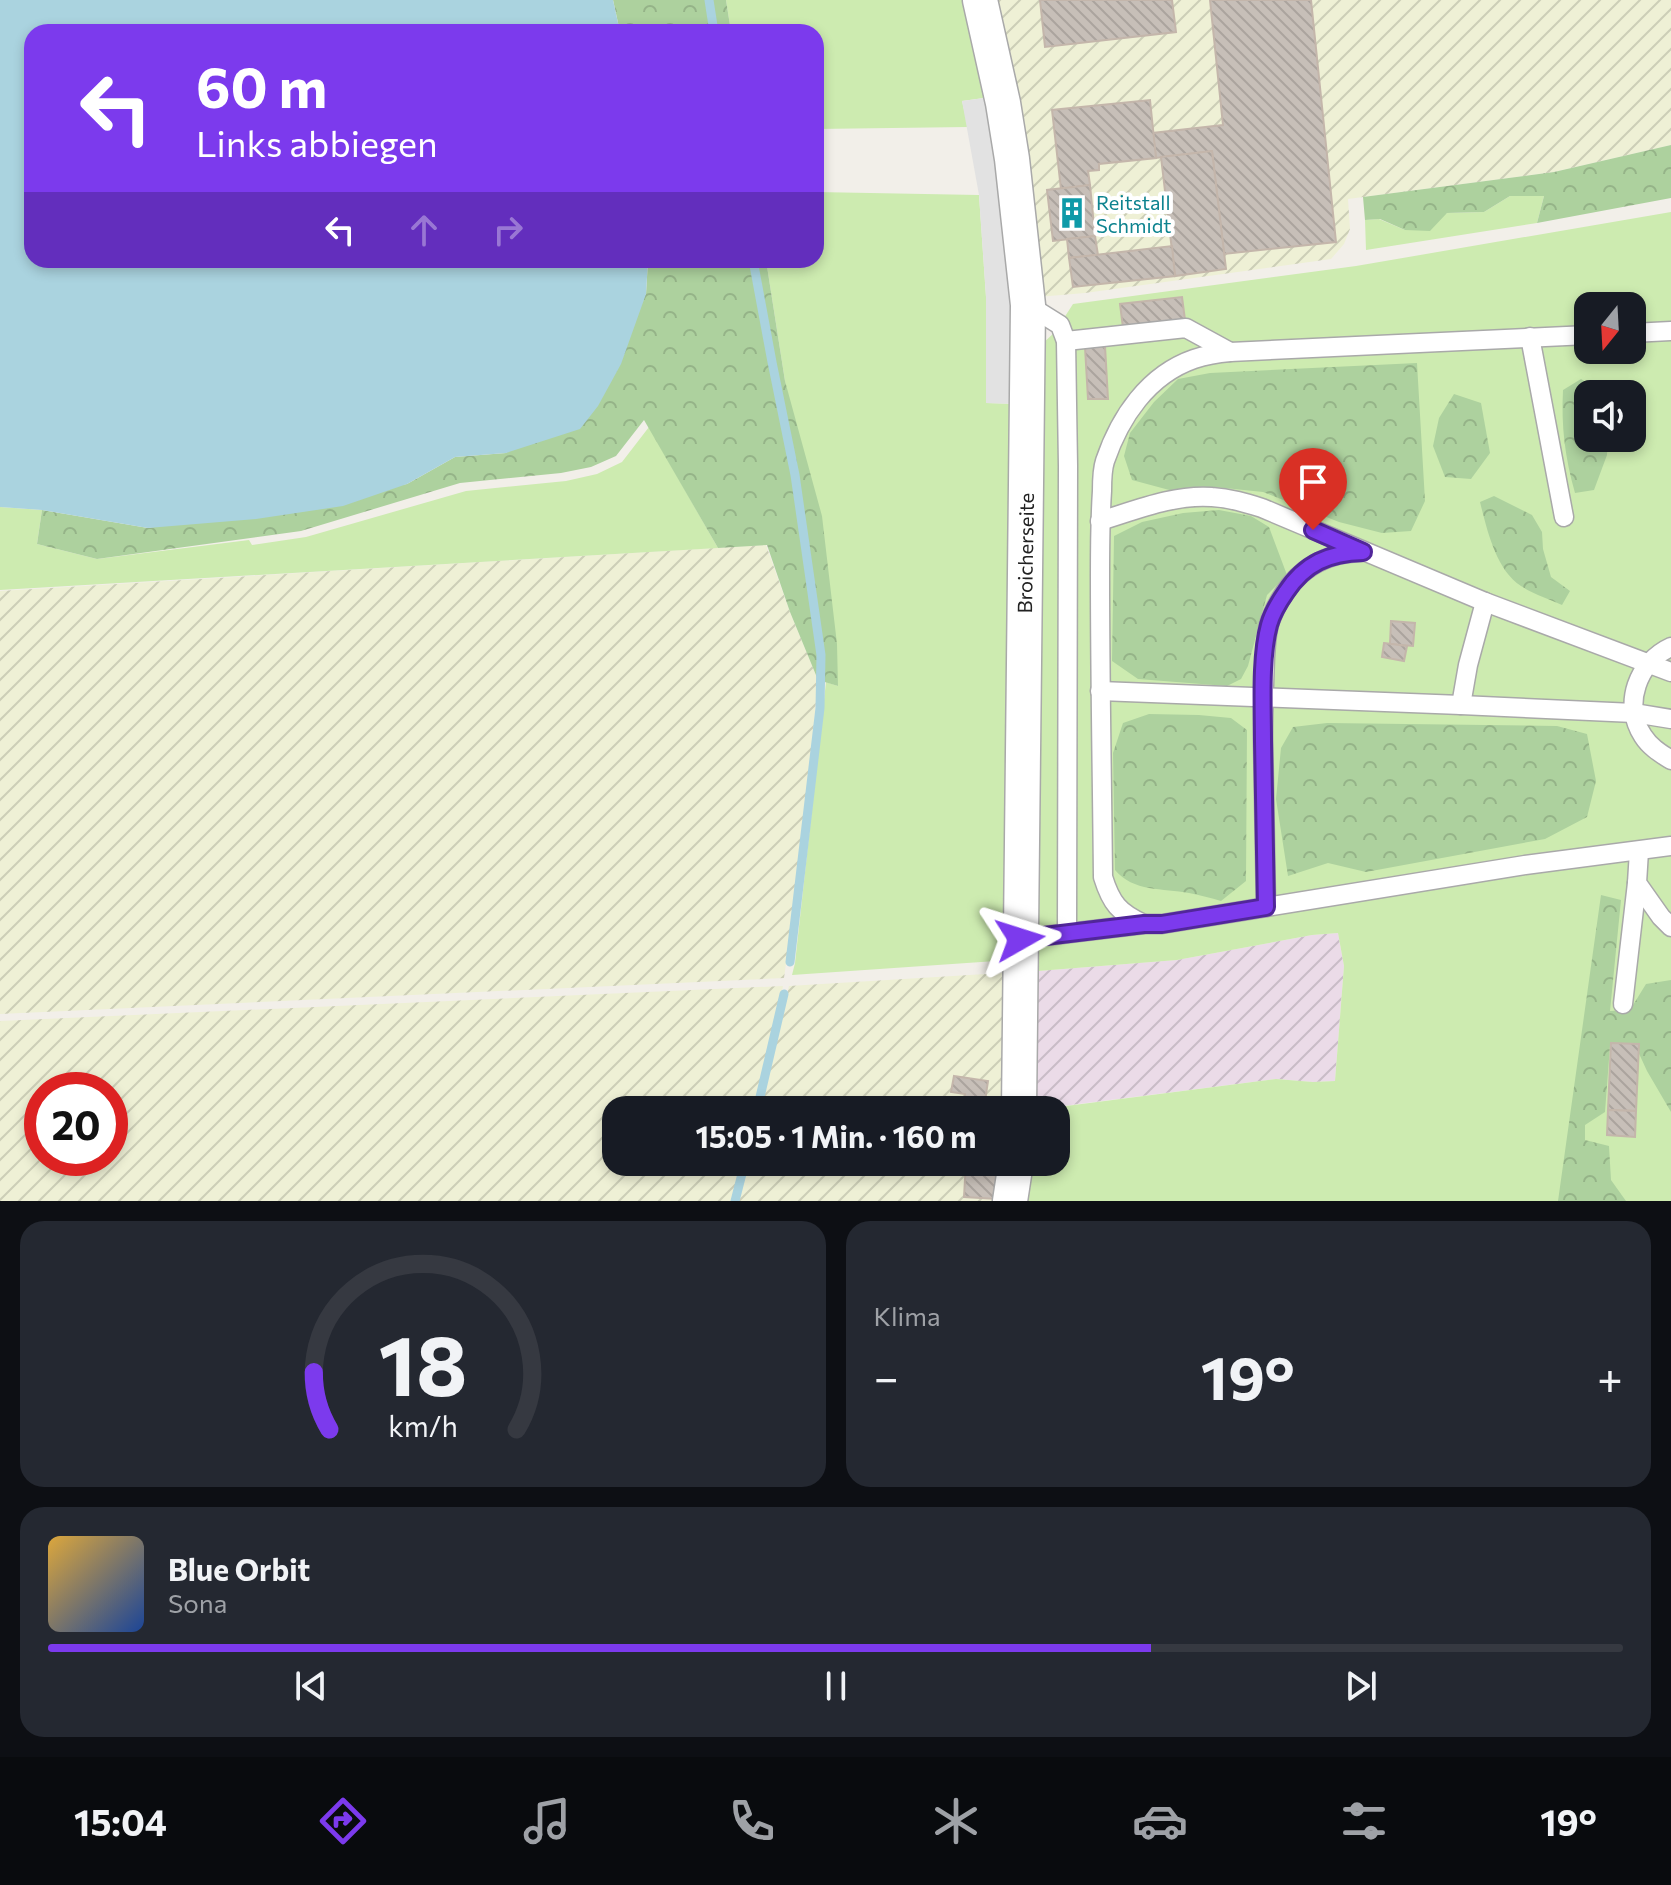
<!DOCTYPE html>
<html lang="de">
<head>
<meta charset="utf-8">
<style>
  body { margin:0; font-family:Commissioner,sans-serif; background:#242831; color:#f1f3f6; height:100vh; display:flex; flex-direction:column; font-size:30px; white-space:nowrap }
  * { box-sizing:border-box; margin:0 }
  p { font-size:26px; color:#9ea1a6 }
  .icon { flex:none; width:44px; height:44px; fill:none; stroke:currentColor; stroke-width:2; stroke-linecap:round; stroke-linejoin:round }
  .map { position:relative; height:1201px; overflow:hidden }
  .panel { display:flex; flex-direction:column; gap:20px; padding:20px; background:#0d0f14; flex:1 }
  .panel>* { flex:none }
  .guide { position:absolute; left:24px; top:24px; width:800px; height:244px; border-radius:24px; box-shadow:0 4px 12px #0003; background:#7c3aed; color:#fff; overflow:hidden }
  .needle { width:52px; rotate:198deg }
  .fabs { position:absolute; left:1574px; top:292px; display:grid; gap:16px }
  .fabs a { display:grid; place-items:center; width:72px; height:72px; border-radius:16px; background:#171b24; box-shadow:0 4px 12px #0003; font-size:40px }
  .speed { position:absolute; left:24px; top:1072px; display:flex; gap:16px; font-size:40px; font-weight:700; text-align:center }
  .speed>* { display:grid; place-content:center; width:104px; height:104px; border-radius:50%; background:#171b24; box-shadow:0 4px 12px #0003; line-height:1 }
  .speed .limit { border:12px solid #d22; background:#fff; color:#111 }
  .pin { position:absolute; display:grid; place-items:center; width:68px; height:68px; color:#fff; margin:-82px -34px; border-radius:50% 50% 50% 0; rotate:-45deg; box-shadow:0 0 8px #0007 }
  .pin .icon { rotate:45deg }
  .me { position:absolute; width:88px; margin:-44px; rotate:84deg; stroke-linejoin:round; filter:drop-shadow(0 0 6px #0008) }
  .turn { display:flex; align-items:center; gap:28px; height:168px; padding:0 40px; font-size:36px }
  .turn .icon { width:104px; height:104px; stroke-width:2.5 }
  .turn b { display:block; font-size:56px; line-height:68px }
  .lanes { display:flex; align-items:center; height:76px; padding:0 40px; background:#0003; justify-content:center; gap:40px; direction:ltr }
  .lanes .off { opacity:.35 }
  .big { font-size:60px; font-weight:700; line-height:1.1 }
  .panel .card { flex:1; display:flex; flex-direction:column; justify-content:center; gap:12px; min-width:0; padding:0 28px; border-radius:24px; background:#242831 }
  .panel .dial { align-items:center; gap:0 }
  .dial svg { height:208px; overflow:visible; fill:none; stroke:#363941; stroke-width:7; stroke-linecap:round; text-anchor:middle }
  .dial text { fill:#f1f3f6; stroke:none }
  .song { display:flex; align-items:center; gap:24px }
  .cover { width:96px; height:96px; border-radius:12px; background:linear-gradient(135deg,hsl(40 70% 55%),hsl(220 70% 35%)) }
  .played { height:8px; border-radius:4px; background:linear-gradient(90deg,#7c3aed 70%,#363941 70%) }
  .keys { display:flex; justify-content:space-around; direction:ltr }
  .heat { display:flex; justify-content:space-between; align-items:center; font-size:44px; direction:ltr }
  .panel .tiles { flex:1; display:grid; gap:20px; grid-template-columns:1fr 1fr }
  .card:last-child { grid-column:span 2 }
  .trip { position:absolute; left:602px; top:1096px; width:468px; height:80px; border-radius:24px; background:#171b24; box-shadow:0 4px 12px #0003; font-weight:700; line-height:80px; text-align:center }
  .tabs { display:flex; height:128px; justify-content:space-around; align-items:center; background:#090b0e; color:#9ea1a6 }
  .tabs .icon { width:56px; height:56px }
  .tabs .on { color:#7c3aed }
  .tabs b { font-size:36px; color:#f1f3f6 }
  .map>svg:first-child { display:block }
</style>
</head>
<body>
<div class="map">
<svg width="1671" height="1201" viewBox="0 0 1671 1201">
  <defs>
    <pattern id="industrial-furrows" width="10" height="10" patternUnits="userSpaceOnUse" patternTransform="scale(2)"><rect width="10" height="10" fill="#ebdbe8"/><path d="M-1 1l2-2M0 10L10 0M9 11l2-2" fill="none" stroke="#c9bcc7"/></pattern>
    <pattern id="farmland-furrows" width="10" height="10" patternUnits="userSpaceOnUse" patternTransform="scale(2)"><rect width="10" height="10" fill="#eef0d5"/><path d="M-1 1l2-2M0 10L10 0M9 11l2-2" fill="none" stroke="#ccceb7"/></pattern>
    <pattern id="forest-crowns" width="20" height="18" patternUnits="userSpaceOnUse" patternTransform="scale(2)"><rect width="20" height="18" fill="#add19e"/><path d="M2 6a3 3 0 1 1 6 0M12 15a3 3 0 1 1 6 0" fill="none" stroke="#95b388"/></pattern>
    <pattern id="building-back-hatch" width="6" height="6" patternUnits="userSpaceOnUse" patternTransform="scale(2)"><rect width="6" height="6" fill="#c7bfb8"/><path d="M-1 5l2 2M0 0l6 6M5-1l2 2" fill="none" stroke="#aba49e"/></pattern>
  </defs>
  <rect width="100%" height="100%" fill="#f2efe9"/>
  <polygon fill="url(#industrial-furrows)" points="1338,933 1344,966 1335,1081 1313,1082 1276,1079 1031,1110 1037,1080 1038,971 1177,960 1312,935"/>
  <g fill="url(#farmland-furrows)" fill-rule="evenodd">
    <polygon points="990,0 1671,0 1671,145 1554,172 1348,199 1350,229 1344,244 1331,259 1085,293 1037,297"/>
    <polygon points="766,545 790,612 818,680 803,841 784,978 0,1014 0,591"/>
    <polygon points="1002,973 1007,1110 759,1110 789,986"/>
    <path d="M783,986l-28,124h-139v52h127l-9,39h-734v-180zM110,1090v68h-68v-68z"/>
    <polygon points="746,1162 1005,1162 1001,1201 737,1201"/>
  </g>
  <g fill="#cdebb0" fill-rule="evenodd">
    <polygon points="726,0 967,0 991,97 962,101 968,127 816,129 816,32 731,32"/>
    <polygon points="816,192 979,195 986,297 986,403 1017,404 1006,951 996,961 792,975 795,963 826,682 838,686 785,381 766,260 816,260"/>
    <polygon points="1510,196 1544,196 1537,223 1366,250 1365,220 1379,219 1405,230 1447,213 1484,212"/>
    <path d="M1671,212v989h-651l5,-39h31v-52h-21l241,-31 37,3 22,-1 9,-115 -6,-33 -26,2 -135,25 -139,11 3,-626 14,-13 18,-28 283,-38zM1588,306h44v44h-44zM1588,394h44v44h-44z"/>
    <polygon points="649,427 718,548 0,590 0,507 42,510 37,544 97,559 249,540 252,545 306,537 466,491 566,481 597,474 622,462"/>
  </g>
  <g fill="url(#forest-crowns)">
    <polygon points="613,0 726,0 731,32 620,32"/>
    <polygon points="1671,145 1671,198 1537,223 1544,196 1510,196 1484,212 1447,213 1430,231 1405,230 1380,219 1365,220 1363,197 1554,172"/>
    <polygon points="648,260 766,260 785,381 822,516 837,644 838,686 818,680 790,612 767,545 718,548 644,420 616,456 591,467 561,473 460,483 301,531 97,559 37,544 42,510 148,528 407,484 455,457 506,453 646,294"/>
    <polygon points="1417,363 1425,501 1411,531 1382,533 1339,522 1263,492 1215,487 1173,491 1132,480 1124,456 1130,433 1154,402 1178,379 1210,373"/>
    <path d="M1581,379l19,12 2,3h-14v44h20l-1,17 -13,35 -19,3c-10,-35 -14,-67 -12,-103z"/>
    <polygon points="1454,394 1481,403 1490,453 1471,479 1445,477 1433,446 1439,418"/>
    <path d="M1494,496l38,19 10,17 1,17 8,28 19,14 -8,14c-13,-6 -29,-11 -41,-19 -25,-16 -34,-56 -41,-84z"/>
    <polygon points="1219,510 1251,516 1269,527 1287,575 1267,595 1248,666 1241,679 1227,686 1138,679 1112,661 1114,536 1142,522 1183,513"/>
    <path d="M1149,714l50,1 32,3 16,12 -1,151 -25,20c-10,-3 -21,-6 -32,-8 -26,-5 -56,-1 -74,-23l-2,-117 10,-30z"/>
    <polygon points="1327,723 1557,726 1587,734 1596,781 1587,817 1545,839 1366,872 1328,863 1288,876 1276,799 1281,748 1293,727"/>
    <polygon points="1601,895 1621,900 1610,1011 1630,1010 1646,984 1671,980 1671,1112 1647,1071 1636,1047 1610,1046 1605,1112 1585,1125 1585,1140 1609,1146 1611,1180 1626,1201 1558,1201"/>
  </g>
  <polygon fill="#e2e2e2" points="991,97 1002,151 1017,404 986,403 986,297 979,195 962,101"/>
  <polygon fill="#aad3df" points="0,0 613,0 620,32 32,32 32,260 648,260 646,294 621,364 598,406 580,429 506,453 455,457 407,484 343,506 256,519 148,528 42,510 0,507"/>
  <g fill="none" stroke-linecap="round" stroke-linejoin="round">
    <g stroke="#aad3df" stroke-width="9">
      <polyline points="709,0 714,32"/>
      <polyline points="753,260 772,362 795,475 821,655 820,708 790,962"/>
      <polyline points="757,1110 784,994"/>
      <polyline points="735,1201 745,1162"/>
    </g>
  </g>
  <g fill="url(#building-back-hatch)" stroke="#c4b6ab" stroke-width="2">
    <polygon points="1040,0 1172,0 1176,32 1045,47"/>
    <polygon points="1210,0 1311,0 1336,242 1224,254 1212,151 1156,158 1153,133 1223,125"/>
    <polygon points="1150,100 1156,158 1099,164 1099,170 1088,171 1090,185 1061,189 1052,110"/>
    <polygon points="1212,151 1226,269 1175,276 1161,157"/>
    <polygon points="1090,185 1095,236 1053,241 1047,190"/>
    <polygon points="1095,236 1098,255 1069,258 1067,239"/>
    <polygon points="1172,246 1175,276 1073,287 1069,258"/>
    <polygon points="1182,297 1185,320 1123,328 1120,304"/>
    <polygon points="1105,346 1108,399 1088,399 1085,347"/>
    <polygon points="1391,621 1415,623 1413,646 1390,644"/>
    <polygon points="1384,643 1407,646 1404,661 1382,657"/>
    <polygon points="1611,1043 1639,1044 1636,1111 1608,1110"/>
    <polygon points="954,1076 988,1081 985,1101 965,1098 965,1094 951,1092"/>
    <polygon points="1608,1110 1636,1111 1635,1137 1607,1135"/>
    <polygon points="966,1162 999,1162 997,1199 964,1197"/>
  </g>
  <g fill="none" stroke-linecap="round" stroke-linejoin="round">
    <defs>
      <g id="lane">
        <polyline points="1028,305 1060,325 1066,341 1068,466 1067,933"/>
        <polyline points="1632,333 1671,331"/>
        <polyline points="1530,337 1564,517"/>
        <polyline points="1066,341 1186,328 1230,352"/>
        <path d="M1100,521c36,-11 75,-27 112,-24 18,1 34,6 50,11l223,94 186,70"/>
        <path d="M1671,647c-33,15 -49,57 -28,89 7,11 17,17 28,24"/>
        <polyline points="1100,691 1461,705 1634,713 1671,719"/>
        <polyline points="1461,705 1468,665 1485,602"/>
        <polyline points="1639,851 1637,883 1661,917 1671,927"/>
        <path d="M1266,907c-1,-57 -2,-114 -3,-171 0,-26 1,-52 2,-79 1,-12 1,-25 5,-36 16,-42 46,-68 91,-69"/>
        <path d="M1144,924c-25,-11 -33,-21 -41,-47 -1,-100 -3,-200 -3,-300 0,-29 0,-57 2,-86 0,-10 0,-21 3,-30 15,-44 43,-86 89,-102 12,-4 24,-6 36,-7l358,-17"/>
        <polyline points="1020,939 1144,924 1162,924 1525,865 1671,846"/>
        <polyline points="1623,1004 1637,883"/>
      </g>
      <g id="street">
        <polyline points="980,0 1003,103 1012,159 1028,305 1019,1110"/>
        <polyline points="1010,1201 1016,1162"/>
      </g>
    </defs>
    <use href="#lane" stroke="#a9a9a9" stroke-width="21"/>
    <use href="#street" stroke="#a9a9a9" stroke-width="37"/>
    <use href="#lane" stroke="#fff" stroke-width="18"/>
    <use href="#street" stroke="#fff" stroke-width="34"/>
  </g>
  <g fill="none" stroke-linecap="round" stroke-linejoin="round">
    <defs>
      <path id="route" d="M1020,939l124,-15h18l104,-17c-1,-55 -2,-110 -3,-166 0,-34 -3,-83 6,-116 3,-11 10,-23 17,-33 19,-29 43,-39 77,-40l-50,-22"/>
    </defs>
    <use href="#route" stroke="#51269a" stroke-width="20"/>
    <use href="#route" stroke="#7c3aed" stroke-width="14"/>
  </g>
  <defs>
    <symbol id="building-bare" viewBox="-9 -9 18 18"><path d="M-4-6H4V6H1V3H-1V6H-4ZM-2.5-4.3h1.7v1.8h-1.7ZM.8-4.3h1.7v1.8H.8ZM-2.5-1h1.7V.8h-1.7ZM.8-1h1.7V.8H.8Z" fill="#0f9aa8" stroke="#fff" stroke-width="2.5" paint-order="stroke"/></symbol>
  </defs>
  <g fill-rule="evenodd">
    <use href="#building-bare" x="1050" y="191" width="44" height="44"/>
  </g>
  <g text-anchor="middle" dominant-baseline="central" stroke-width="8" stroke-linejoin="round" paint-order="stroke">
    <g font-size="20" fill="#0d838f" stroke="#fff" text-anchor="start">
      <text x="1096" y="202">Reitstall<tspan x="1096" dy="23">Schmidt</tspan></text>
    </g>
    <g font-size="20" fill="#222" stroke="#fff">
      <text transform="translate(1025 553) rotate(-89)">Broicherseite</text>
    </g>
  </g>
</svg>
<div class="fabs">
<a><svg class="needle" viewBox="-14 -14 28 28"><path d="M0-13l5 13h-10z" fill="#e53935"/><path d="M0 13l5-13h-10z" fill="#9ea1a6"/></svg></a>
<a><svg class="icon" aria-label="sound" viewBox="0 0 24 24"><path d="M4 9h4l5-4v14l-5-4H4zM17 9q2 3 0 6"/></svg></a>
</div>
<div class="speed"><div class="limit">20</div></div>
<div class="pin" style="left:1313px;top:530px;background:#d93025"><svg class="icon" aria-label="arrive" viewBox="0 0 24 24"><path d="M6 21V4h12l-3 4 3 4H6"/></svg></div>
<svg class="me" style="left:1020px;top:939px" viewBox="-20 -20 40 40"><path d="M0-17L14 15 0 8-14 15z" fill="#7c3aed" stroke="#fff" stroke-width="4"/></svg>
<div class="trip">15:05 · 1 Min. · 160 m</div>
<div class="guide">
<div class="turn"><svg class="icon" aria-label="left" viewBox="0 0 24 24"><path d="M17 20v-9H6M10 6l-5 5 5 5"/></svg><div><b>60 m</b>Links abbiegen</div></div>
<div class="lanes"><svg class="icon" aria-label="left" viewBox="0 0 24 24"><path d="M17 20v-9H6M10 6l-5 5 5 5"/></svg><svg class="icon off" aria-label="ahead" viewBox="0 0 24 24"><path d="M12 20V5M6 11l6-6 6 6"/></svg><svg class="icon off" aria-label="right" viewBox="0 0 24 24"><path d="M7 20v-9h11M14 6l5 5-5 5"/></svg></div>
</div>
</div>
<section class="panel">
<div class="tiles">
<div class="card dial"><svg viewBox="0 0 100 80">
<path d="M14 69A42 42 0 1 1 86 69"/>
<path d="M14 69A42 42 0 0 1 8 47" stroke="#7c3aed"/>
<text x="50" y="56" font-size="32" font-weight="700">18</text>
<text x="50" y="72" font-size="11">km/h</text>
</svg></div>
<div class="card"><p>Klima</p>
<div class="heat"><a>−</a><b class="big">19°</b><a>+</a></div>
</div>
<div class="card">
<div class="song"><i class="cover"></i><div><b>Blue Orbit</b><p>Sona</p></div></div>
<div class="played"></div>
<div class="keys"><svg class="icon" aria-label="previous" viewBox="0 0 24 24"><path d="M18 5L8 12l10 7zM5 5v14"/></svg><svg class="icon" aria-label="pause" viewBox="0 0 24 24"><path d="M8 5v14M16 5v14"/></svg><svg class="icon" aria-label="next" viewBox="0 0 24 24"><path d="M6 5l10 7-10 7zM19 5v14"/></svg></div>
</div>
</div>
</section>
<nav class="tabs">
<b>15:04</b>
<svg class="icon on" aria-label="directions" viewBox="0 0 24 24"><path d="M12 3l9 9-9 9-9-9zM9 14v-3h6M13 9l2 2-2 2"/></svg>
<svg class="icon" aria-label="music" viewBox="0 0 24 24"><path d="M9 18V5l10-2v13"/><circle cx="6" cy="18" r="3"/><circle cx="16" cy="16" r="3"/></svg>
<svg class="icon" aria-label="phone" viewBox="0 0 24 24"><path d="M5 4h4l2 5-3 2q2 4 5 5l2-3 5 2v4C11 20 4 13 5 4z"/></svg>
<svg class="icon" aria-label="climate" viewBox="0 0 24 24"><path d="M12 3v18M4 7l16 10M4 17L20 7"/></svg>
<svg class="icon" aria-label="car" viewBox="0 0 24 24"><path d="M5 17H2v-5l4-1 3-4h7l3 4 3 1v5h-3M9 17h6M6 11h13"/><circle cx="7" cy="17" r="2"/><circle cx="17" cy="17" r="2"/></svg>
<svg class="icon" aria-label="filters" viewBox="0 0 24 24"><path d="M4 7h16M4 17h16"/><circle cx="9" cy="7" r="2"/><circle cx="15" cy="17" r="2"/></svg>
<b>19°</b>
</nav>
</body>
</html>
